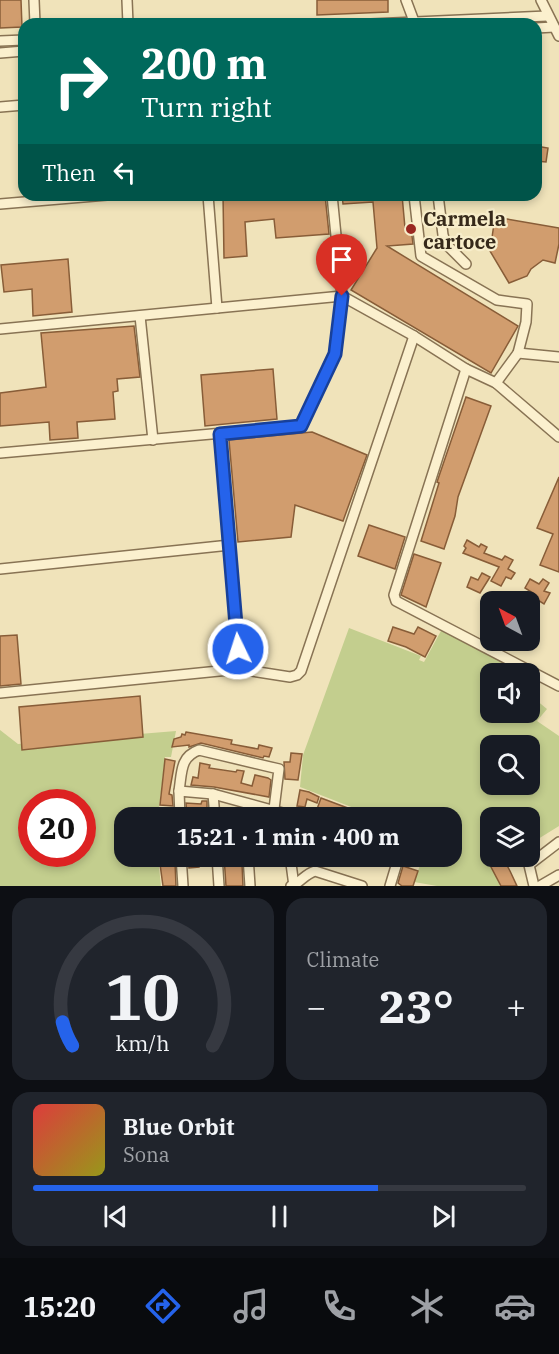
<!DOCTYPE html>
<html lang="en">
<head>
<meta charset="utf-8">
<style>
  body { margin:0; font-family:"IBM Plex Serif",serif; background:#20242c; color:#f1f3f6; height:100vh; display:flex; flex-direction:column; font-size:22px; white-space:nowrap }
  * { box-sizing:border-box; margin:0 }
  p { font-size:20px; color:#9ea1a6 }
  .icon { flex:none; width:33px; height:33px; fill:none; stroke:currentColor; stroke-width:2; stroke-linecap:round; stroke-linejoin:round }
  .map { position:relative; height:886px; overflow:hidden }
  .details { display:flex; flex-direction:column; gap:12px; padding:12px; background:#0d0f14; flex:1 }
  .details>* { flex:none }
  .top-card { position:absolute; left:18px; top:18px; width:524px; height:183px; border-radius:18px; box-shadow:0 3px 9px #0003; background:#00695c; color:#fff; overflow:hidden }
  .needle { width:39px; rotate:319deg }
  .controls { position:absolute; left:480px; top:591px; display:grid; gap:12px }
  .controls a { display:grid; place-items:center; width:60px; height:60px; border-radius:12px; background:#171b24; box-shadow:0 3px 9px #0003; font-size:30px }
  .speed { position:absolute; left:18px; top:789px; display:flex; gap:12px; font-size:30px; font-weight:700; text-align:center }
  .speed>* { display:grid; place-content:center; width:78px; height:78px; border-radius:50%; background:#171b24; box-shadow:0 3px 9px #0003; line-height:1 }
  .speed .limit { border:9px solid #d22; background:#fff; color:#111 }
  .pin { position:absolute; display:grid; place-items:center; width:51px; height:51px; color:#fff; margin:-62px -26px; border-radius:50% 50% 50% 0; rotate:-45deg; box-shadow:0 0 6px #0007 }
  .pin .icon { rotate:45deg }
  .me { position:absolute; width:66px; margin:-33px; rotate:356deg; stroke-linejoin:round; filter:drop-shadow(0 0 4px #0008) }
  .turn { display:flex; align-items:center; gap:21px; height:126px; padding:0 24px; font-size:27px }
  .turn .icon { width:78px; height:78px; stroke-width:2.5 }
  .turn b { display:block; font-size:42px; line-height:51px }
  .then { display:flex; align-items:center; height:57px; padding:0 24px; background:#0003; gap:12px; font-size:22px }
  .big { font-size:45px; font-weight:700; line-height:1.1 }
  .details .tile { flex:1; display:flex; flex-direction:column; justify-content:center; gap:9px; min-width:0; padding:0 21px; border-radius:18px; background:#20242c }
  .details .dial { align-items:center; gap:0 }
  .dial svg { height:156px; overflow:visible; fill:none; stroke:#363941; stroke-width:7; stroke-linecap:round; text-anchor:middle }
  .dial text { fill:#f1f3f6; stroke:none }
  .song { display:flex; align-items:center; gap:18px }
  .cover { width:72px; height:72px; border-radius:9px; background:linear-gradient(135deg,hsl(0 70% 55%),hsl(60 70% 35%)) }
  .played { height:6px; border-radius:3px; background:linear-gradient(90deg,#2563eb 70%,#363941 70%) }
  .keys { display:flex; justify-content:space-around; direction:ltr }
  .heat { display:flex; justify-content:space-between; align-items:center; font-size:33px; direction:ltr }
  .details .tiles { flex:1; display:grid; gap:12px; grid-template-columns:1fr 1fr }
  .tile:last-child { grid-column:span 2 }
  .trip { position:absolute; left:114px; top:807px; width:348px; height:60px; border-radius:18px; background:#171b24; box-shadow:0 3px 9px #0003; font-weight:700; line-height:60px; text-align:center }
  .menu { display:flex; height:96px; justify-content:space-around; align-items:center; background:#090b0e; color:#9ea1a6 }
  .menu .icon { width:42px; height:42px }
  .menu .active { color:#2563eb }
  .menu b { font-size:27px; color:#f1f3f6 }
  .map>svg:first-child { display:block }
</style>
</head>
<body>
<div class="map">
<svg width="559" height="886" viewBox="0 0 559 886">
  <rect width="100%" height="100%" fill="#f0e3ba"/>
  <g fill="#c3ce8e" fill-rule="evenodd">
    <path d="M349,628l72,28 -2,4 5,2 18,-33 65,36 2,8 -19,1v38h40v-17l17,14 -10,12 22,15v90l-29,18v-26h-40v39l10,29h-63l-23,-4 9,-25 29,-1v-38l-75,-1 -77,-30 3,-32zM490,746h40v38h-40z"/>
    <path d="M0,730l18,14 158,-13 -5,26h-6l-7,60 -34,1v38l34,1 3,29h-161zM32,802h50v52h-50z"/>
  </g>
  <g fill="#d19d6e" stroke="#885d38" stroke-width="1.5">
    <polygon points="0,0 21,0 22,27 0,28"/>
    <polygon points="317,0 388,0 388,12 317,15"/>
    <polygon points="536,146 548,148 546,162 536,161"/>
    <polygon points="223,195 325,195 329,234 276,238 274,219 245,222 247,256 224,258"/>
    <polygon points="342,195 402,195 405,228 411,228 413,244 387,246 518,326 491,373 351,290 377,248 373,202 343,204"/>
    <polygon points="495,217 559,228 559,244 555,263 543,260 531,269 527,276 509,283 490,251"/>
    <polygon points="68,259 72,312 33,316 32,289 4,292 1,265"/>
    <polygon points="134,326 140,377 117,379 118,391 113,392 115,419 77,422 78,438 50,440 49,422 0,426 0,393 46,387 41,333"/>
    <polygon points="273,369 277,419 205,426 201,375"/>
    <polygon points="466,397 491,406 458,497 455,516 444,549 421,541 439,483 437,482"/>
    <polygon points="312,432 367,455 343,521 295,505 291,537 238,542 229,440"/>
    <polygon points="559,477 559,572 540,565 553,534 537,528"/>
    <polygon points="369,525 405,537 395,569 358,556"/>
    <polygon points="467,540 479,547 481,544 487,547 484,553 502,560 505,556 513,560 508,569 515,573 511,579 506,577 501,586 491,581 499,567 463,553 466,548 464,546"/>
    <polygon points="414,554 441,563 426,607 401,595"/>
    <polygon points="482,573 490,577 480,593 467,587 471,577 478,580"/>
    <polygon points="530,579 539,584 543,579 549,583 544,591 550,593 544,604 536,599 537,597 532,595 533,593 525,588"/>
    <polygon points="393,627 414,634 418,627 436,636 425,657 406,647 388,641"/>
    <polygon points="17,635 21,684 0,686 0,636"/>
    <polygon points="140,696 143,737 22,750 19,707"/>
    <polygon points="186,732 232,740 231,744 258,749 259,745 272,748 269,757 264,756 263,758 201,743 189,747 189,745 172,747 174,739 181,737 182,734 185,735"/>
    <polygon points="291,753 302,754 298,780 285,779 284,762 290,762"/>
    <polygon points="165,759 175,761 169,794 172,795 173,806 160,805"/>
    <polygon points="200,763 210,765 209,768 236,772 237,770 244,771 241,783 252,786 255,775 268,778 271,780 269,797 214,787 191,785 193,777 198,778"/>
    <polygon points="300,790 309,792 319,797 317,803 307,799 305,807 297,806"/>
    <polygon points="321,798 353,810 349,818 333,818 316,812"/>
    <polygon points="202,801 207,801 207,818 187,818 186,803 201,804"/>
    <polygon points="210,856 210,863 199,864 199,867 189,868 188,857"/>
    <polygon points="224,856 238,856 238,861 230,861 230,864 242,864 243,886 226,886"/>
    <polygon points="503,858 510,871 517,886 501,886 490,865"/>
    <polygon points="175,862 176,886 163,886 160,864"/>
    <polygon points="403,866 418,871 413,886 402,886 398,883"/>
  </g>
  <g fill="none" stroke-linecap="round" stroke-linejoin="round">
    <defs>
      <g id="minor">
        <polyline points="34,0 35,24"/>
        <polyline points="127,0 128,24"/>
        <polyline points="406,0 415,24"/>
        <polyline points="541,0 559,36"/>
        <polyline points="371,24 547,16"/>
        <polyline points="536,28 554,27"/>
        <polyline points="0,41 24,40"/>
        <polyline points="0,53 24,51"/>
        <polyline points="0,107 24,105"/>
        <polyline points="208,195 217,308"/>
        <polyline points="414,195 421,256 497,300 527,304 526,322 518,353 496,383"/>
        <polyline points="438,195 443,235 446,244 466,264"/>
        <polyline points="0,204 107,195"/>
        <polyline points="140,316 153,440"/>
        <polyline points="0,329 342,296 414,336 466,369 496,383 559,437"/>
        <polyline points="518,353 559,357"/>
        <polyline points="466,369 394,595 396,601 559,686"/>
        <polyline points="220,434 239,669 290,677 297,675 301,671 414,336"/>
        <polyline points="0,453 301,426 335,354 342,296 332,195"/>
        <polyline points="0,569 230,545"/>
        <polyline points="0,693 239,669"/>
        <path d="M179,791c3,-19 1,-34 20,-41l80,19 -5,40"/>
        <polyline points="213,794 215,818"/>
        <polyline points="180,818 179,791 213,794 301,818"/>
        <polyline points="246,818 250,805"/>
        <polyline points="181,856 183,886"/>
        <polyline points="217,856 219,886"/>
        <polyline points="248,856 250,886"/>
        <polyline points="290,856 294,886"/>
        <path d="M291,886c9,-3 14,-12 24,-15l47,15"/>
        <polyline points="390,886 399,856"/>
        <polyline points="534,886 529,865 559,842"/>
        <polyline points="540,886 559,875"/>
      </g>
    </defs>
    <use href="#minor" stroke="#887354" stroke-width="12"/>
    <use href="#minor" stroke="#fbf0ce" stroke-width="9"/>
  </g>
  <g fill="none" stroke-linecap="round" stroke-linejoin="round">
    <defs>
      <polyline id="route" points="238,649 220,434 301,426 335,354 342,296"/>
    </defs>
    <use href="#route" stroke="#184099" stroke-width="15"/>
    <use href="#route" stroke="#2563eb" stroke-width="10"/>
  </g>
  <circle fill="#9a2720" stroke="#f7edca" stroke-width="2" cx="411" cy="229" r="6"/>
  <g text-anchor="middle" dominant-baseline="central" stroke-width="4.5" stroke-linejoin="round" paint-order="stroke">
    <g font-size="20" font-weight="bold" fill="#36291a" stroke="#f7edca" text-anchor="start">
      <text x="423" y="218">Carmela<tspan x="423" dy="23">cartoce</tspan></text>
    </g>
  </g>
</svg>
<div class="controls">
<a><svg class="needle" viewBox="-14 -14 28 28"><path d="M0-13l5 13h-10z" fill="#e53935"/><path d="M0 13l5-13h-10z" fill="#9ea1a6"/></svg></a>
<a><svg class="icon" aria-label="sound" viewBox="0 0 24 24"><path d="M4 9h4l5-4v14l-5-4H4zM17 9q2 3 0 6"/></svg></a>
<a><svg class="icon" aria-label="search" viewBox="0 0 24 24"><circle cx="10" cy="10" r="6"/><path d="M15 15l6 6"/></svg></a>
<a><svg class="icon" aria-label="layers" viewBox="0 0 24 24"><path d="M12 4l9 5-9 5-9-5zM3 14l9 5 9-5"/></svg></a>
</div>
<div class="speed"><div class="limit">20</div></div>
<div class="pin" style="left:342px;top:296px;background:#d93025"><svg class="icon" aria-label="arrive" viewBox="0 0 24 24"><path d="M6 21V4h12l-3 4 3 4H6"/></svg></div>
<svg class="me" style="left:238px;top:649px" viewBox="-20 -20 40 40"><circle r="17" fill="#2563eb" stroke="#fff" stroke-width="3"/><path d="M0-11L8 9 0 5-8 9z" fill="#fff"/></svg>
<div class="trip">15:21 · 1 min · 400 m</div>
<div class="top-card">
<div class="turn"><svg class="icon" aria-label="right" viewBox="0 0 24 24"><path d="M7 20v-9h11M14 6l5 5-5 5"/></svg><div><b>200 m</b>Turn right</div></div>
<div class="then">Then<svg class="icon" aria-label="left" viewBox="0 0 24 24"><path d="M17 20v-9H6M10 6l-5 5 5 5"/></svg></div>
</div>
</div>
<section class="details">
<div class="tiles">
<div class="tile dial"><svg viewBox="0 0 100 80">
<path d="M14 69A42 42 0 1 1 86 69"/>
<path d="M14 69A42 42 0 0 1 9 57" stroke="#2563eb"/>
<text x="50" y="56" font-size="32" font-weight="700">10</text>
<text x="50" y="72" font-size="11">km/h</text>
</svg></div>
<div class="tile"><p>Climate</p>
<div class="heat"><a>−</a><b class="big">23°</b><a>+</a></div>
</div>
<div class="tile">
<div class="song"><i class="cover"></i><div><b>Blue Orbit</b><p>Sona</p></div></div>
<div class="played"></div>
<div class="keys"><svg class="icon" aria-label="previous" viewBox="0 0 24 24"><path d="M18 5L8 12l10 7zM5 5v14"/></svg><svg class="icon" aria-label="pause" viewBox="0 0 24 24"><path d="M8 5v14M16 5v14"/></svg><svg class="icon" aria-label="next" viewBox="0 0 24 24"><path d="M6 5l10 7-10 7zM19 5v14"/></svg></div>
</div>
</div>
</section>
<nav class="menu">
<b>15:20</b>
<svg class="icon active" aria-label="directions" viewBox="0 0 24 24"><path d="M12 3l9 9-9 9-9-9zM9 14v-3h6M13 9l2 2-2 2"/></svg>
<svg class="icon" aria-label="music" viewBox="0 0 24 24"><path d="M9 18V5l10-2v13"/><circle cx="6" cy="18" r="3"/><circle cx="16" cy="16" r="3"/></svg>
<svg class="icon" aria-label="phone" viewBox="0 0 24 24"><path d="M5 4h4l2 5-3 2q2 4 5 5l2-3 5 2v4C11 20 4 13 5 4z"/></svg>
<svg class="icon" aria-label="climate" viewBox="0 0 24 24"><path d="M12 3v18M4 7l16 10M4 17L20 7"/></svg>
<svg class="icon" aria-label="car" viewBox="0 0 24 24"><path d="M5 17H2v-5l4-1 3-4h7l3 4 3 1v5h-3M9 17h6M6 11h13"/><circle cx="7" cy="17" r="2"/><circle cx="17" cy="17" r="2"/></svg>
</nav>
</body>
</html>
